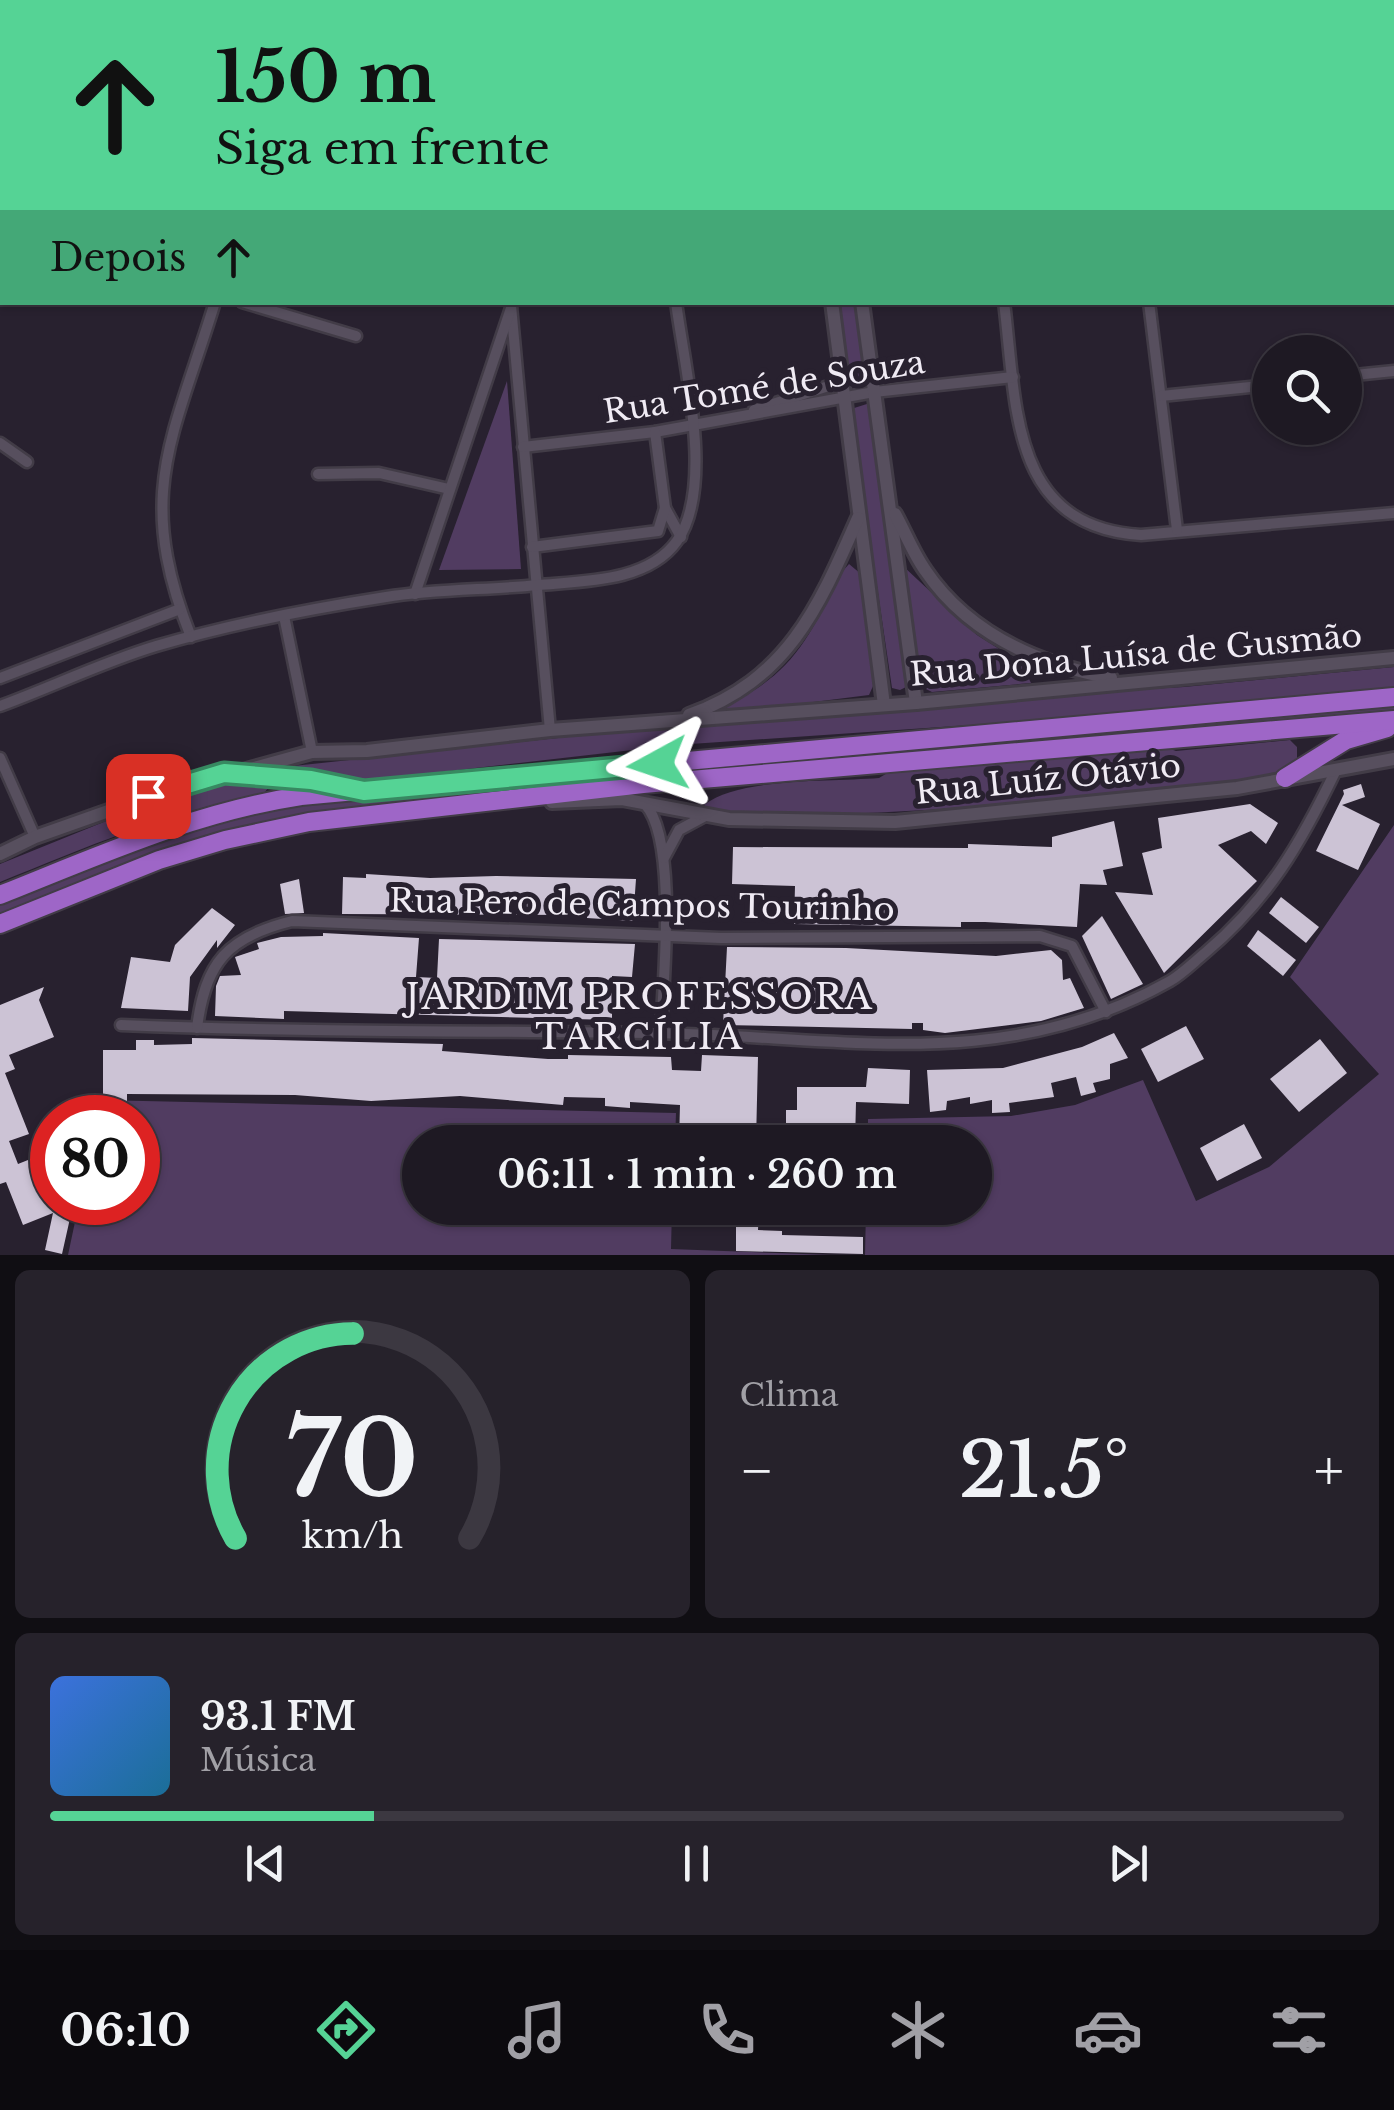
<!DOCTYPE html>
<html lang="pt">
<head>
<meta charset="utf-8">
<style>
  body { margin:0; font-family:"Libre Baskerville",serif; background:#26222b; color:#f1f3f6; height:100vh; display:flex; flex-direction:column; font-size:38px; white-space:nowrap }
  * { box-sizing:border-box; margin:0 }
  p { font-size:32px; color:#a1a0a6 }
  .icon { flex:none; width:55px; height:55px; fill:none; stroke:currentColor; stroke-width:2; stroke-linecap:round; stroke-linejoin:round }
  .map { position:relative; height:1255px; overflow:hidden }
  .side { display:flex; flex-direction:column; gap:15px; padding:15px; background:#100e13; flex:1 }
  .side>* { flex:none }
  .hud { position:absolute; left:0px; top:0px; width:1395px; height:305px; box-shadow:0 2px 8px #0004,0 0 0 2px #3c3841; background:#55d395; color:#111; overflow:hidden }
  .tools { position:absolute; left:1252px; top:335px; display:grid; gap:20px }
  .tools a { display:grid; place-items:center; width:110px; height:110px; border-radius:50%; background:#1e1923; box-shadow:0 2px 8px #0004,0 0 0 2px #3c3841; font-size:50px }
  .speed { position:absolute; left:30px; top:1095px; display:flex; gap:20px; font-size:50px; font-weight:700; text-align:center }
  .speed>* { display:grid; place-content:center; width:130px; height:130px; border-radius:50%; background:#1e1923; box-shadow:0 2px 8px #0004,0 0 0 2px #3c3841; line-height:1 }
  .speed .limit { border:15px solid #d22; background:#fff; color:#111 }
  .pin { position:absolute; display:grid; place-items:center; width:85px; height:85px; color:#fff; margin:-42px; border-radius:20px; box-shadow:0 5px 15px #0006 }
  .me { position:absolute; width:110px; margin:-55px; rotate:265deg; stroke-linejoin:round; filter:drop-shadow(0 0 8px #0008) }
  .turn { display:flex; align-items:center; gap:35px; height:210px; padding:0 50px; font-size:45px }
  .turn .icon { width:130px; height:130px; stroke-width:2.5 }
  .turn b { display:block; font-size:70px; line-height:85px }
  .then { display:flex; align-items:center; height:95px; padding:0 50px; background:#0003; gap:20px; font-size:38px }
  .big { font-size:75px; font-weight:600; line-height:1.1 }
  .side .widget { flex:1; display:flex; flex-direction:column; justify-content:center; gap:15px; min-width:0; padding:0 35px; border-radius:15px; background:#26222b }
  .side .dial { align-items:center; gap:0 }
  .dial svg { height:260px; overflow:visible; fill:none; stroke:#3c3841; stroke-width:7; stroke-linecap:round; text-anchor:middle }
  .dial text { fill:#f1f3f6; stroke:none }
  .song { display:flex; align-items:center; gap:30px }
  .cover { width:120px; height:120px; border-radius:15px; background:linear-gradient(135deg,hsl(220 70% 55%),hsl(200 70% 35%)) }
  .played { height:10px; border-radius:5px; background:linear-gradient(90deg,#55d395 25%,#3c3841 25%) }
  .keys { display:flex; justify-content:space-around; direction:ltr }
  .heat { display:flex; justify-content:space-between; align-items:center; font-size:55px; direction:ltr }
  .side .tiles { flex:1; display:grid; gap:15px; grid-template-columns:1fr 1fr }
  .widget:last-child { grid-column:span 2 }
  .trip { position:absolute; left:402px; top:1125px; width:590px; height:100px; border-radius:50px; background:#1e1923; box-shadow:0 2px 8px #0004,0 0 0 2px #3c3841; font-weight:600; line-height:100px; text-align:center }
  .tab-bar { display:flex; height:160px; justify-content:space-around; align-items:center; background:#0c0a0e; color:#a1a0a6 }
  .tab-bar .icon { width:70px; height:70px }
  .tab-bar .active { color:#55d395 }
  .tab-bar b { font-size:45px; color:#f1f3f6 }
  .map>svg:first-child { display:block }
</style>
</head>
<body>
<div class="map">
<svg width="1394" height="1255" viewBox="0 0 1394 1255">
  <rect width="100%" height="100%" fill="#28212f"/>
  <g fill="#513c61">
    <polygon points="840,303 857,303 867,378 850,382"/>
    <polygon points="507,381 521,569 439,570"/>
    <polygon points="870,403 908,686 900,690 892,688 851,409"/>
    <path d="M849,564l12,10 16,103 -8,18 -165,21c81,-35 99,-63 136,-142z"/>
    <polygon points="903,566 977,635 1021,663 1031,683 932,692 918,685"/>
    <polygon points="1394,667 1394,690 1075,718 676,745 354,782 297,772 293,766 634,730 880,712 1061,694 1184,687"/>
    <path d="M1394,706v9l-1004,90 -121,15 -67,17 -202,77v-10c106,-42 203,-82 315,-102z"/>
    <path d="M1290,740l7,7v13c-37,30 -120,28 -169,32 -141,14 -276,28 -417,20l-7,-7c36,-28 128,-23 175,-27l10,-6 273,-26 14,5z"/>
    <path d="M233,783l37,3 -7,8c-93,17 -176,53 -263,88v-18l163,-66z"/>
    <polygon points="1394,825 1394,1255 865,1255 866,1208 975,1208 975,1142 868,1142 868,1119 1011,1116 1075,1105 1143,1080 1196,1201 1269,1167 1379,1074 1290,977"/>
    <polygon points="99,1100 676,1113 675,1142 420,1142 420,1208 672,1208 671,1249 831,1255 68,1255 79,1203 138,1202 138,1118 95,1117"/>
  </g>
  <g fill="#ccc3d5">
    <polygon points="1361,784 1365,797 1342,805 1380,824 1358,870 1316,851 1344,794 1343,790"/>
    <polygon points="1250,804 1278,823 1266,844 1251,831 1218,845 1257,881 1164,973 1115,892 1153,895 1142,853 1162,848 1158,818"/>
    <polygon points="1114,821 1123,866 1103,870 1107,885 1080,884 1077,927 985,922 961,922 961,927 794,924 795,886 732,884 733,847 968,848 968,844 1052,847 1052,837"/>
    <polygon points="366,874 430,878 496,876 636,879 633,921 587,918 587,915 342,914 343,877 366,878"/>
    <polygon points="299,879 304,913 285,914 280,884"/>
    <polygon points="1281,897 1319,927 1306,943 1269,913"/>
    <polygon points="212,908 235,925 217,948 217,940 190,977 188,1011 121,1008 131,957 170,962 175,945"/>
    <polygon points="1102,916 1143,984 1111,999 1082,936"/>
    <polygon points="1258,930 1296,960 1283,976 1247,946"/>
    <polygon points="323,933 419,938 416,977 437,978 439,939 635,944 632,977 612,976 612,1020 284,1011 284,1019 215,1016 216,986 220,976 241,975 235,957 259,949 257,943 281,937 323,936"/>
    <polygon points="727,947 846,948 996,956 1051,950 1062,960 1063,980 1070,978 1084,1008 1041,1021 945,1033 923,1030 923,1023 912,1023 912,1029 723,1025"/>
    <polygon points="44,987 39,1000 54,1037 9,1055 15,1069 5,1073 29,1134 9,1141 18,1164 33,1158 38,1163 52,1202 77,1202 73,1205 62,1254 45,1250 53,1213 23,1225 6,1182 0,1184 0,1005"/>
    <polygon points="1186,1026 1204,1059 1158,1082 1141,1049"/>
    <polygon points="1114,1033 1128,1058 1110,1064 1110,1079 1093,1083 1096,1092 1081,1096 1076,1077 1051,1083 1054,1097 1009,1103 1010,1112 992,1113 992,1100 970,1104 970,1097 947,1101 946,1110 930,1112 927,1070 1003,1068 1082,1047"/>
    <polygon points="192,1038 443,1044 442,1051 548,1059 568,1059 568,1055 671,1057 672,1070 701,1071 702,1055 758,1057 756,1142 679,1142 680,1105 630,1102 630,1108 605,1106 605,1098 564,1097 563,1105 460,1096 371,1101 295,1095 127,1094 127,1101 103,1101 103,1050 136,1050 136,1040 154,1040 154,1045 192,1044"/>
    <polygon points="1320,1039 1347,1073 1299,1112 1270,1079"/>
    <polygon points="868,1068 910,1070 909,1104 856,1102 855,1142 786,1142 786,1110 797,1110 797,1087 866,1087"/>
    <polygon points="1244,1124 1262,1158 1217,1181 1200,1148"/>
    <polygon points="701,1208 759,1208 758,1230 782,1231 782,1235 863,1237 863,1254 736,1251 736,1220 701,1219"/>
  </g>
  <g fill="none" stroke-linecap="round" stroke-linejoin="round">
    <defs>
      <g id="minor">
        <polyline points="355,0 364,2"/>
        <polyline points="965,0 965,2"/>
        <polyline points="316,2 317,0"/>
        <polyline points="0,10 2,12"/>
        <polyline points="1392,244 1394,244"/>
        <polyline points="242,302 356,336"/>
        <path d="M1004,302c13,103 5,225 137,233l253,-22"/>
        <polyline points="1149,302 1177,530"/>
        <polyline points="511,306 550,730"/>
        <polyline points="1345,376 1394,371"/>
        <polyline points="1161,396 1270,385"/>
        <polyline points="754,410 841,382"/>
        <polyline points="0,443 27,462"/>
        <polyline points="523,447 655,432 874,392 1013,377"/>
        <polyline points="318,474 379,473 449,489"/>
        <polyline points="665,508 681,537"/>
        <polyline points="532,547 658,531 665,508 655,432"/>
        <polyline points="415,594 511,308"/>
        <polyline points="284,616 312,752"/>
        <path d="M191,637c-57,-144 -18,-198 24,-335"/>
        <polyline points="0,678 180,609"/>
        <path d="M0,706c52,-19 103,-44 156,-60 75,-22 153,-37 230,-49 50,-8 102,-7 152,-12 46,-4 110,-3 139,-44 38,-54 7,-175 -1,-239"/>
        <polyline points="0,758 35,837"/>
        <path d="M645,804c33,36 18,178 16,229"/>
        <polyline points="664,858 679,830 705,816"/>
        <path d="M121,1025c176,7 353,6 530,8 183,2 349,44 519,-52 12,-7 24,-19 35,-28 63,-53 96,-110 131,-183"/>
        <path d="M197,1028c8,-65 30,-91 95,-107l429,17 319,-2 32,10 34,66"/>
      </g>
      <g id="tertiary">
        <polyline points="755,0 757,2"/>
        <polyline points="795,0 796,2"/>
        <polyline points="1249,2 1249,0"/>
        <polyline points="832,302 884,705"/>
        <polyline points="862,302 916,703"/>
        <path d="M895,514c10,18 18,39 30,56 43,64 112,94 186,108"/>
        <path d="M689,715c99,-36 129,-106 169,-197"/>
        <polyline points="552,802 622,799 729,819 895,822 1237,788 1394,759"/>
        <polyline points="0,854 35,837 148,797 312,752 367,751 550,730 916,703 1394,658"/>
      </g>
      <g id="secondary">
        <polyline points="1069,0 1077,2"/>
        <polyline points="1122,0 1130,2"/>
        <polyline points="1392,36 1394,36"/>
        <polyline points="1392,106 1394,106"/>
      </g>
      <g id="trunk">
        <polyline points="224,773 338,786"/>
        <polyline points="1285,778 1346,740 1387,728"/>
        <path d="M0,895c98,-39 195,-83 301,-99l1093,-99"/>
        <polyline points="0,924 159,860 225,840 309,822 643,784 1394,720"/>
      </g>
    </defs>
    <use href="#minor" stroke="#423c47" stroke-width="15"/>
    <use href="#tertiary" stroke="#423c47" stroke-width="18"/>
    <use href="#secondary" stroke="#423c47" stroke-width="19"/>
    <use href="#trunk" stroke="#423c47" stroke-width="22"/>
    <use href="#minor" stroke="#574f5e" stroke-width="10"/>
    <use href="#tertiary" stroke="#574f5e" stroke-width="12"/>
    <use href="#secondary" stroke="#715885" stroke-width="14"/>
    <use href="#trunk" stroke="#9e66c7" stroke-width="18"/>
  </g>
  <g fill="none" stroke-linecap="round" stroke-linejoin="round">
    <defs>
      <polyline id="route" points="148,796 224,773 311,780 364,791 658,764"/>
    </defs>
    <use href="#route" stroke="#378961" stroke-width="25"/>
    <use href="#route" stroke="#55d395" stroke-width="18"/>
  </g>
  <g text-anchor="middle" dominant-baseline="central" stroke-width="10" stroke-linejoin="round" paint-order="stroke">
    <g font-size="32" fill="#f0ebf4" stroke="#28212f">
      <text transform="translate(764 387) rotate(-9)">Rua Tomé de Souza</text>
      <text transform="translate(1136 655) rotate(-5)">Rua Dona Luísa de Gusmão</text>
      <text transform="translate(1048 779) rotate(-6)">Rua Luíz Otávio</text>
      <text transform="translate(642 905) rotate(1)">Rua Pero de Campos Tourinho</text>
    </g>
    <g font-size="35" letter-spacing="2.5" fill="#f0ebf4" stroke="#28212f">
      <text x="640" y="996">JARDIM PROFESSORA<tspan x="640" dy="40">TARCÍLIA</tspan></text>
    </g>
  </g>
</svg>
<div class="tools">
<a><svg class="icon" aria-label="search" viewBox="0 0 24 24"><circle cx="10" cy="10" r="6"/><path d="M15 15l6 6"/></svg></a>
</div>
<div class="speed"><div class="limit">80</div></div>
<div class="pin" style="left:148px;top:796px;background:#d93025"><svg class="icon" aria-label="arrive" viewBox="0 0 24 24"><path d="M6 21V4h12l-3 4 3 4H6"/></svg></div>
<svg class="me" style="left:658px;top:764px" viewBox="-20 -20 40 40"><path d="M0-17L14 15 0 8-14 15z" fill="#55d395" stroke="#fff" stroke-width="4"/></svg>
<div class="trip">06:11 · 1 min · 260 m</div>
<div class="hud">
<div class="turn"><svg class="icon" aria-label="ahead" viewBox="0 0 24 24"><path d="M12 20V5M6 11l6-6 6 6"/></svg><div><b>150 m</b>Siga em frente</div></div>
<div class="then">Depois<svg class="icon" aria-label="ahead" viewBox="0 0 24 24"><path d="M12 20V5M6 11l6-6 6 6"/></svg></div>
</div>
</div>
<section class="side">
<div class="tiles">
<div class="widget dial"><svg viewBox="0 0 100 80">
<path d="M14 69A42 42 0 1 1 86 69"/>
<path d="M14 69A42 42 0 0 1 50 6" stroke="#55d395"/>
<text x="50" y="56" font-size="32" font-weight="700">70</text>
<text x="50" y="72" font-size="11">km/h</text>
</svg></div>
<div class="widget"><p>Clima</p>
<div class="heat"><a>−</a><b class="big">21.5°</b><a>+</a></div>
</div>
<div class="widget">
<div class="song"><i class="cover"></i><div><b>93.1 FM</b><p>Música</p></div></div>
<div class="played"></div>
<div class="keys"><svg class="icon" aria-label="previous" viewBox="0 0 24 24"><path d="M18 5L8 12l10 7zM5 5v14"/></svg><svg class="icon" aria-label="pause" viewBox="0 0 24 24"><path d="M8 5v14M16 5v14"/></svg><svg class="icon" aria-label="next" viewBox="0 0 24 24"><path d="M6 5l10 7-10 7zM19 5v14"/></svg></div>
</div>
</div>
</section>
<nav class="tab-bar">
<b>06:10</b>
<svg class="icon active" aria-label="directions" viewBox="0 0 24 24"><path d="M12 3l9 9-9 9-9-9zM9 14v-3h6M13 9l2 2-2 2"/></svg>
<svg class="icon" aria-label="music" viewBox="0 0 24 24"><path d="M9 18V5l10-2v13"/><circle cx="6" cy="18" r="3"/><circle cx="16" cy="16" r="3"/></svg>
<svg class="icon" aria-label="phone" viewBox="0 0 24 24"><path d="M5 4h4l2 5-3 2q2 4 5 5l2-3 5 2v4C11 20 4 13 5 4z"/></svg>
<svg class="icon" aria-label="climate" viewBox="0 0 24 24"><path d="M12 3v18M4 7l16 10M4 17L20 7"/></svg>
<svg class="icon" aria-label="car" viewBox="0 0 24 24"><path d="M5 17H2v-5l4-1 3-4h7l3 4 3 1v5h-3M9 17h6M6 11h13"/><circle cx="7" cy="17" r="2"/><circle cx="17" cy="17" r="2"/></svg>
<svg class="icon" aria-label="filters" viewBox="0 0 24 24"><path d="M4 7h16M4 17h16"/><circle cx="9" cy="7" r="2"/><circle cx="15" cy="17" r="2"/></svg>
</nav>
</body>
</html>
